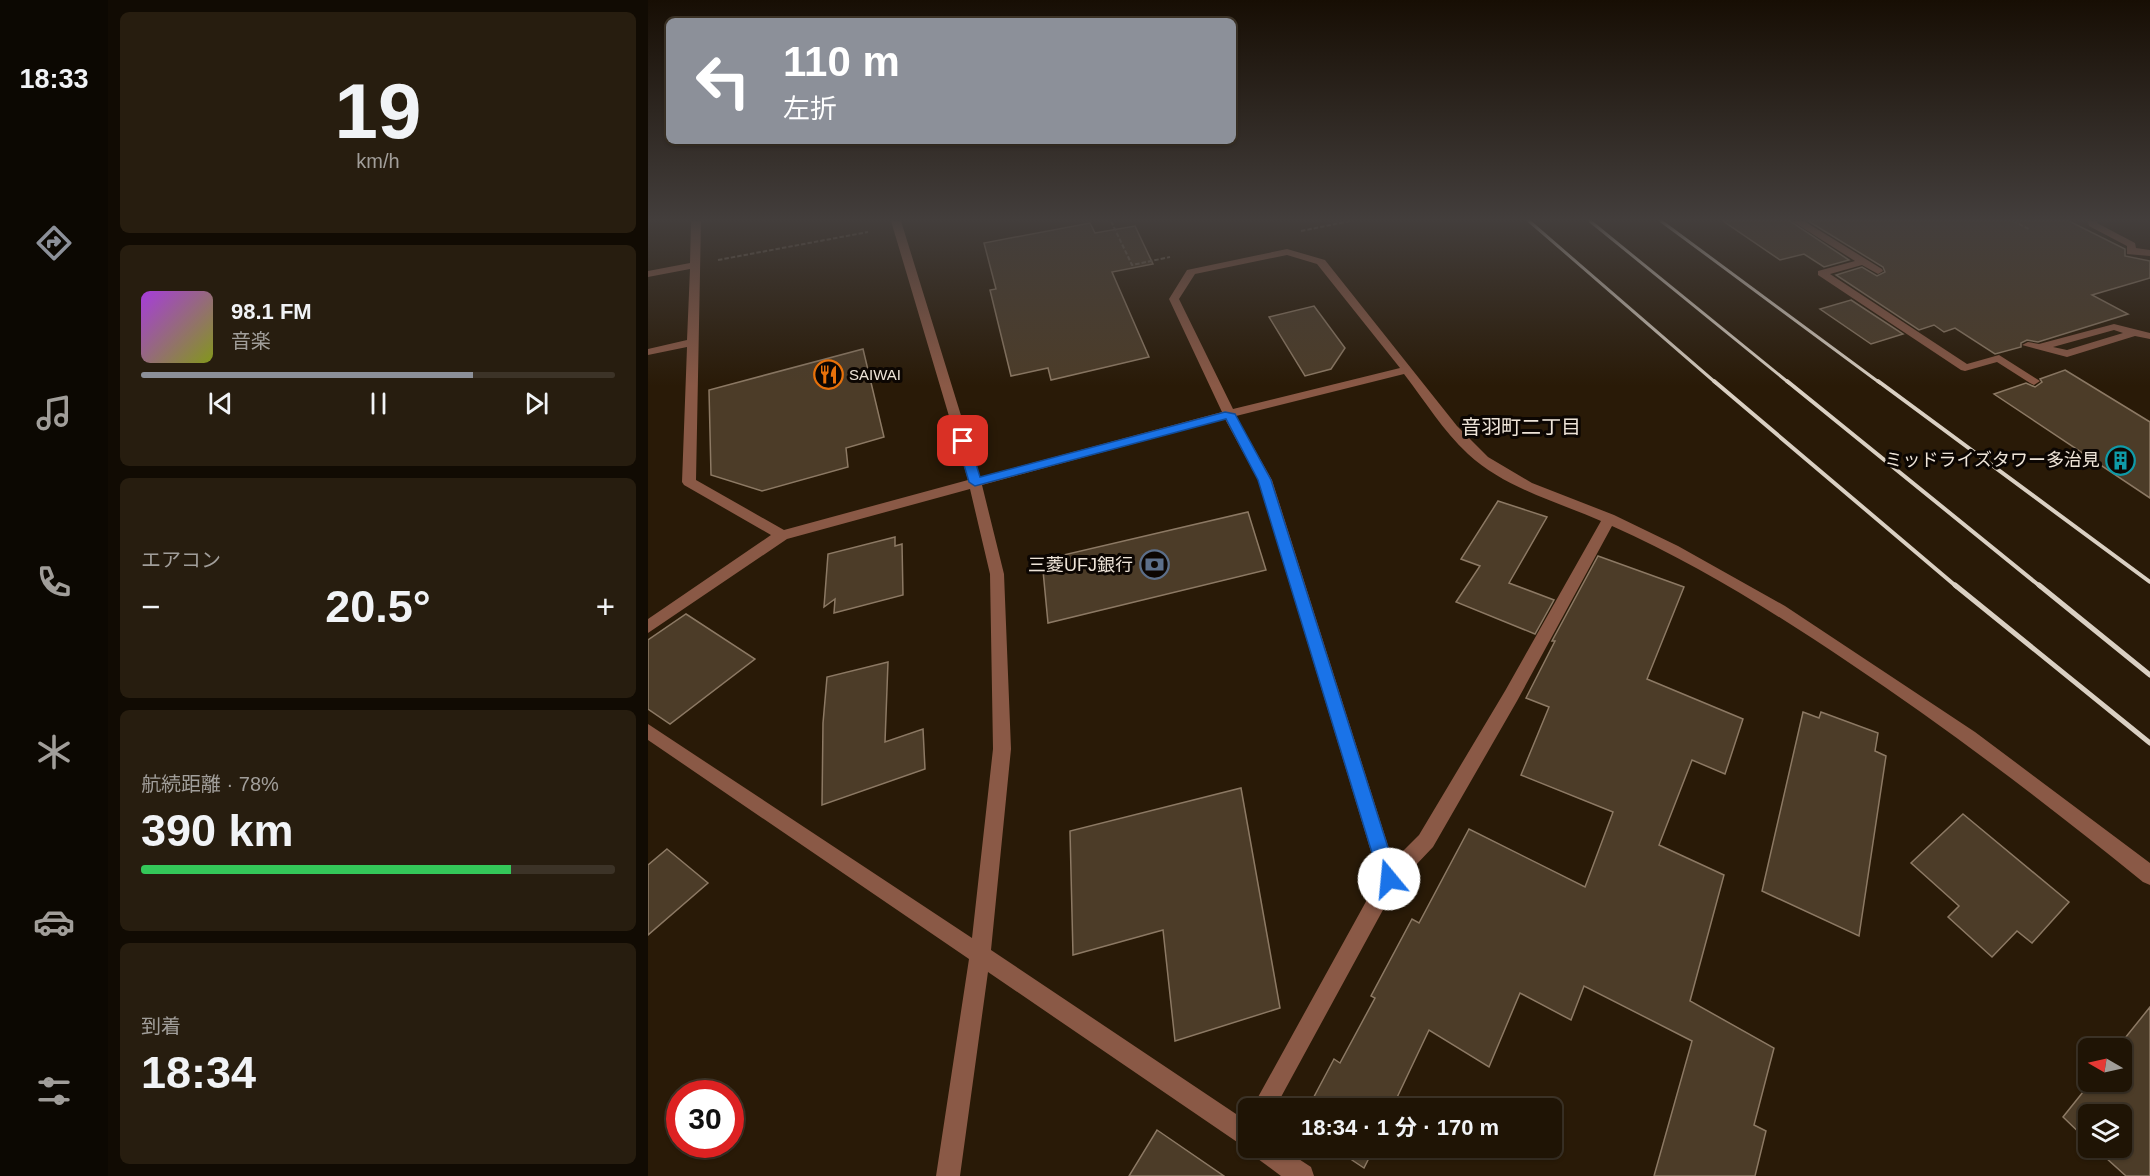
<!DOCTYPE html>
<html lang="ja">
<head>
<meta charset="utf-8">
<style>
  body { margin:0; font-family:Helvetica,"Noto Sans JP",sans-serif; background:#271d0f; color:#f1f3f6; height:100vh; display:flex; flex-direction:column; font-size:22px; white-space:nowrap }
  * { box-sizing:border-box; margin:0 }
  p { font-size:20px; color:#a19e9a }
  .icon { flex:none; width:33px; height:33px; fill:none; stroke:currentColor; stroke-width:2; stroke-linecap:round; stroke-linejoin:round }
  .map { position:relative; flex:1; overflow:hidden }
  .sheet { display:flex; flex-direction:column; gap:12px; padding:12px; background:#110b03; width:540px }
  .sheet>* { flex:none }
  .guide { position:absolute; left:18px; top:18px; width:570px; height:126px; border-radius:9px; box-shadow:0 2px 4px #0004,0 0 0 2px #3c3327; background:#8c9099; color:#fff; overflow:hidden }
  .needle { width:39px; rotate:279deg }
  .controls { position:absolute; left:1430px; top:1038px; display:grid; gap:12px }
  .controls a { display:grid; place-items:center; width:54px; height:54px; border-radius:9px; background:#1f1405; box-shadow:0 2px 4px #0004,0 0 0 2px #3c3327; font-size:30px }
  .speed { position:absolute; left:18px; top:1080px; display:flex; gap:12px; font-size:30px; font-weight:700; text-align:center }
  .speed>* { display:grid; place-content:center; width:78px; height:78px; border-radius:50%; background:#1f1405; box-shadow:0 2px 4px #0004,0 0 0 2px #3c3327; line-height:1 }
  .speed .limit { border:9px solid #d22; background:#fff; color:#111 }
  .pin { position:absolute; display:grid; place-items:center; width:51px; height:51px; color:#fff; margin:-26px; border-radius:12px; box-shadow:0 3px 9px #0006 }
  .me { position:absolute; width:66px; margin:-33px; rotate:343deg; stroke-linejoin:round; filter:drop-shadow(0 0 4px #0008) }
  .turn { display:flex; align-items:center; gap:21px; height:126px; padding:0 18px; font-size:27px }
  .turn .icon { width:78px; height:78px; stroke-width:2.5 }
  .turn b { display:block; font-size:42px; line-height:51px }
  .big { font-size:45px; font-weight:700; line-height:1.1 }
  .sheet .widget { flex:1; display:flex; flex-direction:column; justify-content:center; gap:9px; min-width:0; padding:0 21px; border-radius:9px; background:#271d0f }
  .sheet .dial { align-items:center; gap:0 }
  .dial b { font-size:78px; line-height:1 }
  .song { display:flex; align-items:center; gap:18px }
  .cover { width:72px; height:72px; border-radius:9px; background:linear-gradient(135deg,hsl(280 70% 55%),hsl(70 70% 35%)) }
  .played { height:6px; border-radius:3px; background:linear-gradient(90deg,#8c9099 70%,#3c3327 70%) }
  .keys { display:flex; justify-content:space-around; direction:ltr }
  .heat { display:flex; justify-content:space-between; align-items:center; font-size:33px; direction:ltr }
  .charge { height:9px; border-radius:4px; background:linear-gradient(90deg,#34c759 78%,#3c3327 0) }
  .trip { position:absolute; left:590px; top:1098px; width:324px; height:60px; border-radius:9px; background:#1f1405; box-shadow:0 2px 4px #0004,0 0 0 2px #3c3327; font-weight:700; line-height:60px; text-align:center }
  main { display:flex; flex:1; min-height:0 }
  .tabs { display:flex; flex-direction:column; width:108px; justify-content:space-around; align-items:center; background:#0c0802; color:#a19e9a }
  .tabs .icon { width:42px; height:42px }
  .tabs .on { color:#8c9099 }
  .tabs b { font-size:27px; color:#f1f3f6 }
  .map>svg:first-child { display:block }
</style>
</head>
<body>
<main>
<nav class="tabs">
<b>18:33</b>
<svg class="icon on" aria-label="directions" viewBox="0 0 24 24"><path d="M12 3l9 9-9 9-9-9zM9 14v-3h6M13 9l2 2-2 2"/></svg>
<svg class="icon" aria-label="music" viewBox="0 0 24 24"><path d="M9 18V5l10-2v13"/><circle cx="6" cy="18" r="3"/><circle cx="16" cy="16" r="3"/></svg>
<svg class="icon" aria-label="phone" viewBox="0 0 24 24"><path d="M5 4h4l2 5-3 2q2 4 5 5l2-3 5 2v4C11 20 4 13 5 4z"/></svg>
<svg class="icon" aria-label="climate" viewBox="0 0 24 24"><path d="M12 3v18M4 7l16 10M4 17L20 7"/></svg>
<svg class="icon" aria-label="car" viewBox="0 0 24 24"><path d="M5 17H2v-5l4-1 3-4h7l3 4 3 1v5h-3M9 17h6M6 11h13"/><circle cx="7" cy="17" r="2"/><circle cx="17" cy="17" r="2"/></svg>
<svg class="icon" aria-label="filters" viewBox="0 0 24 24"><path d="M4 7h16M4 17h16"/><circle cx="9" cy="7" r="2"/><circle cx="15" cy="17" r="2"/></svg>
</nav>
<section class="sheet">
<div class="widget dial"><b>19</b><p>km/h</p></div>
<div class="widget">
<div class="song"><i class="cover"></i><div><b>98.1 FM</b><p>音楽</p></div></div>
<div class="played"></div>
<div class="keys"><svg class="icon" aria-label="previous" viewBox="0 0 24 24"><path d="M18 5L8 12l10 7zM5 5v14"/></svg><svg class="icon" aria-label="pause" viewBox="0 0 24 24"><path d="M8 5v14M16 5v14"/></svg><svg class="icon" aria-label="next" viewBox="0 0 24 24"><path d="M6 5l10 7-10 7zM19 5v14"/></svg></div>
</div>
<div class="widget"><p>エアコン</p>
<div class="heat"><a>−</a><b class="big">20.5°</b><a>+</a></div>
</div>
<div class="widget"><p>航続距離 · 78%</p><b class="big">390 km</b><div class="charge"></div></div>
<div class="widget"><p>到着</p><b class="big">18:34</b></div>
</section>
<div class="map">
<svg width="1502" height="1176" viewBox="0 0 1502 1176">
  <rect width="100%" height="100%" fill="#291a07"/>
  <g fill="#4c3c28" stroke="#8c7964" stroke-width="1.5">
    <polygon points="1075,221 1142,221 1201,260 1176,267 1156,254 1132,260"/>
    <polygon points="1160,221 1421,221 1477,249 1477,256 1502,261 1502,278 1444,295 1480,314 1390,342 1379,340 1373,343 1373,347 1347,354 1307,328 1296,332 1286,325 1271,330 1188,275 1214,267 1229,276 1237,272 1235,267"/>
    <polygon points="442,223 447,233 487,226 505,264 464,272 501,357 403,380 400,368 363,376 342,290 348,289 336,243"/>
    <polygon points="1203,300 1255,334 1223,344 1172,309"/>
    <polygon points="666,306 697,348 683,369 657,376 621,317"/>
    <polygon points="215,349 236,437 198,448 200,467 114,491 63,475 61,390"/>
    <polygon points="1417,370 1502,422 1502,498 1346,394 1378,383 1387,387 1394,382 1392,379"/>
    <polygon points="850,501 899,517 861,583 906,600 887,634 808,602 832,566 813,559"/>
    <polygon points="600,512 618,570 400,623 394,560"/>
    <polygon points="247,537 247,546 254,544 255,595 186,613 187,599 176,607 180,554"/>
    <polygon points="950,556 1036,587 999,679 1095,719 1077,774 1044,760 1011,845 1076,875 1042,1001 1126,1048 1106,1125 1118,1131 1107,1176 1006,1176 1044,1041 936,986 923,1020 872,993 841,1067 781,1030 744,1108 660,1108 686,1059 692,1063 727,998 723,996 764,919 771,923 821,829 937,887 965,812 873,775 901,707 878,698 907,641 904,641"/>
    <polygon points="38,614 107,659 22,724 0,709 0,640"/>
    <polygon points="240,662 237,742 275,729 277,769 174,805 175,723 179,677"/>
    <polygon points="1155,712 1171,718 1173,712 1230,733 1227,751 1238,756 1211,936 1114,891"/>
    <polygon points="593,788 632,1008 527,1041 515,930 425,955 422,831"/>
    <polygon points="1315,814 1421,902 1384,943 1369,931 1344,957 1300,917 1311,906 1263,863"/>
    <polygon points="19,849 60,883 0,935 0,865"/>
    <polygon points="1502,1007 1502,1176 1478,1176 1447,1148 1473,1148 1473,1114 1440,1114 1440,1141 1415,1117 1443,1082 1473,1082 1473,1048 1469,1048"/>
    <polygon points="509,1130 576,1176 481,1176"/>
    <polygon points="686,1148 726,1148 716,1168"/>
  </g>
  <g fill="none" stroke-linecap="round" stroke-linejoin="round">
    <g stroke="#746757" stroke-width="2" stroke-dasharray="4.5 2" stroke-linecap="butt">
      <polyline points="463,221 484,265 522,257"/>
      <polyline points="1365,221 1381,229"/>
      <polyline points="653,231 702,221"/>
      <polyline points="70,260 220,232"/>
    </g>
    <g fill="#8a5946" fill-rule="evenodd">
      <path d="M43,221h10l-5,259 88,50 184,-50 -77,-259h10l79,256 242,-65 -53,-113 18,-29 100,-21 38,11 132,166 31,31 44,26 82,32 64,31 107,60 190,126 175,131v22l-7,-3c-95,-77 -193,-152 -295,-220 -76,-51 -153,-99 -236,-136l-95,175 -84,146 -37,39 -121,222h-23l127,-230 -121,-398 -33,-61 -243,66 22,89 7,175 -20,201 257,172 1,26 -9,-4 -252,-172 -28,204h-24l33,-217 -321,-219v-16l324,214 21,-189 -3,-175 -20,-85 -183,50 -139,94v-14l123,-84 -87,-50 -2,-3 5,-135 -39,8v-6l39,-9 3,-71 -42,8v-6l42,-8zM639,255l30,9 83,104 -167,41 -54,-110 16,-25zM756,374c21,27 39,57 64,80 37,34 87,47 133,67l-96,170 -86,144 -26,26 -121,-381 -36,-64z"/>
      <polygon points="1144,221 1156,221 1234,269 1235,271 1230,274 1214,265 1182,274 1319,364 1351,355 1392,381 1386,385 1382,383 1349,362 1317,371 1313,370 1170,275 1170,271 1207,261"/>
      <polygon points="1440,221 1450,221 1449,223 1487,243 1488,248 1502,250 1502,256 1479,254 1479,246 1441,226"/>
      <path d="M1466,324l36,9v6l-15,-3 -68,21 -45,-12 6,-3 11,2zM1466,330l9,3 -56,17 -14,-3z"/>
      <polygon points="602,1148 634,1148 663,1167 666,1176 633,1176 606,1156"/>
    </g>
    <g stroke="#dad0c3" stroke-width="3">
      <polyline points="881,221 1068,383"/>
      <polyline points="942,221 1141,383"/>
      <polyline points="1013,221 1232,383"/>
    </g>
    <g stroke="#dad0c3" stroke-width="4">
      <polyline points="1066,381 1309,587"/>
      <polyline points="1139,381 1393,587"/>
      <polyline points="1230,381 1502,582"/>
    </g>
    <g stroke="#dad0c3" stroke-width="5">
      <polyline points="1307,585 1502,743"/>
      <polyline points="1391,585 1502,675"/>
    </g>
  </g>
  <linearGradient id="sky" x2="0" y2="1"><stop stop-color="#170e04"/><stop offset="0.57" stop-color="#433e3c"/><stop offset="1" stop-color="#433e3c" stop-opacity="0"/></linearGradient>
  <rect width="1502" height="386" fill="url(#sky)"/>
  <polygon fill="#1a73e8" stroke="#114b97" stroke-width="1.5" points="577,412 587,414 623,480 750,879 747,885 741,888 735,885 732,879 610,480 578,419 327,486 321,482 309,441 315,438 321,441 332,477"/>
  <defs>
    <symbol id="restaurant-ring" viewBox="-11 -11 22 22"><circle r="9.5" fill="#0c0602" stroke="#e8710a" stroke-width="1.5"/><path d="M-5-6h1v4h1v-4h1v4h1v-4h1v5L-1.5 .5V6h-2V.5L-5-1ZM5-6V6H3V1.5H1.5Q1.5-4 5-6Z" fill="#e8710a"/></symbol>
    <symbol id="building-ring" viewBox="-11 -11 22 22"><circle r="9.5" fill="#0c0602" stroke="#0f9aa8" stroke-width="1.5"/><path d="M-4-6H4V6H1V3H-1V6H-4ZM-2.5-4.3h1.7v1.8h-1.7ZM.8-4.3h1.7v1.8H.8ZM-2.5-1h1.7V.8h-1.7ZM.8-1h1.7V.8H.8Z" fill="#0f9aa8"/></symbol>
    <symbol id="bank-ring" viewBox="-11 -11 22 22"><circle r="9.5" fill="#0c0602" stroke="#5c6f8a" stroke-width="1.5"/><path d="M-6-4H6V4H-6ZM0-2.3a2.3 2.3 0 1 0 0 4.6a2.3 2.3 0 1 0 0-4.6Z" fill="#5c6f8a"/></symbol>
  </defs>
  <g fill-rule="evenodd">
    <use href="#restaurant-ring" x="164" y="358" width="33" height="33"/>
    <use href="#building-ring" x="1456" y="444" width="33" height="33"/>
    <use href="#bank-ring" x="490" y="548" width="33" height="33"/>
  </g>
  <g text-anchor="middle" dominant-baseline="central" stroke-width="6" stroke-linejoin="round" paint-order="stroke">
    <g font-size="15" fill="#eee4d8" stroke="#0c0602" text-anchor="start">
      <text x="201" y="374">SAIWAI</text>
    </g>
    <g font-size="18" fill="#eee4d8" stroke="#0c0602" text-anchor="end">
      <text x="1452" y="460">ミッドライズタワー多治見</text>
      <text x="485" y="565">三菱UFJ銀行</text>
    </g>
    <g font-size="20" fill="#eee4d8" stroke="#0c0602">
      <text x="873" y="427">音羽町二丁目</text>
    </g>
  </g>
</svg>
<div class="controls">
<a><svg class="needle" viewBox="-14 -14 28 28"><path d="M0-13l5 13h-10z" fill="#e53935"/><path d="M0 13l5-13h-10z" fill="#a19e9a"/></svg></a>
<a><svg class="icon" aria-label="layers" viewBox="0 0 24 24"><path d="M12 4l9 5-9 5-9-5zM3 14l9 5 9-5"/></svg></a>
</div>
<div class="speed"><div class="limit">30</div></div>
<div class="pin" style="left:315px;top:441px;background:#d93025"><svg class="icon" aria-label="arrive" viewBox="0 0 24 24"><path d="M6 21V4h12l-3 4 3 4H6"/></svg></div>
<svg class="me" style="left:741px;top:879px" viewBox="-20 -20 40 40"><circle r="19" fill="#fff"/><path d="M0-13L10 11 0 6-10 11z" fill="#1a73e8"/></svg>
<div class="trip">18:34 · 1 分 · 170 m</div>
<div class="guide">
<div class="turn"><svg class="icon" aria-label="left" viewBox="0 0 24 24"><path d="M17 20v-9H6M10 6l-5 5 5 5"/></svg><div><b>110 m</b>左折</div></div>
</div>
</div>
</main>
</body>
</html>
